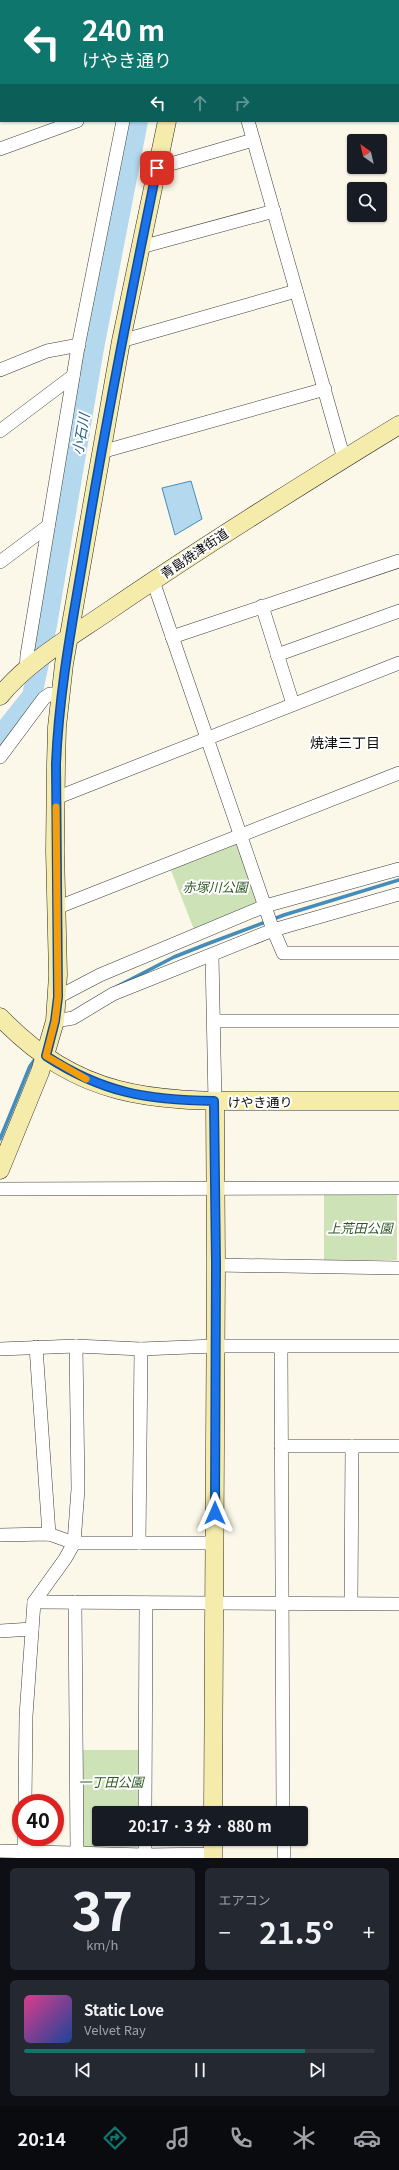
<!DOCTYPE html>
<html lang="ja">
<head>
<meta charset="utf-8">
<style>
  body { margin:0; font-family:Georgia,"Noto Sans JP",serif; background:#242831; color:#f1f3f6; height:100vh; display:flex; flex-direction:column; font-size:15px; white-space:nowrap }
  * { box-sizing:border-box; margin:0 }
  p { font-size:13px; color:#9ea1a6 }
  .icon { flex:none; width:22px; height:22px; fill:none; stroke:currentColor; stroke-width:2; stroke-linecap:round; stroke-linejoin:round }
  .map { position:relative; height:1858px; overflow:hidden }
  .details { display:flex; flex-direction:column; gap:10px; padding:10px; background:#0d0f14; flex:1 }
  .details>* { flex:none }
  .guide { position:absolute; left:0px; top:0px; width:399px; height:122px; box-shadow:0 1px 3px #0004; background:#0f766e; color:#fff; overflow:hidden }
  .needle { width:26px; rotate:326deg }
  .tools { position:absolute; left:347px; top:134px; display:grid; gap:8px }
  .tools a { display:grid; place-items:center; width:40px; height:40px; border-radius:4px; background:#171b24; box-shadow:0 1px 3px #0004; font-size:20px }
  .speed { position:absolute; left:12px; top:1794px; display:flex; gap:8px; font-size:20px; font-weight:700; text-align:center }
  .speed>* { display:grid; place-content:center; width:52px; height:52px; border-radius:50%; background:#171b24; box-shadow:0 1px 3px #0004; line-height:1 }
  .speed .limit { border:6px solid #d22; background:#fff; color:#111 }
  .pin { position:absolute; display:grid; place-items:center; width:34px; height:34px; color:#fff; margin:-17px; border-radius:8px; box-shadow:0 2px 6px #0006 }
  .me { position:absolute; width:44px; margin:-22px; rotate:0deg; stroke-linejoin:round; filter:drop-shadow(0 0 3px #0008) }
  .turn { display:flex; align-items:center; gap:14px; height:84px; padding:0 16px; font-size:18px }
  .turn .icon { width:52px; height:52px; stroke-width:2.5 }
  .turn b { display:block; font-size:28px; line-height:34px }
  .lanes { display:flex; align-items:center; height:38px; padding:0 16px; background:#0003; justify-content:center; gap:20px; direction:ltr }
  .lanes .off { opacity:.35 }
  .big { font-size:30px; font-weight:700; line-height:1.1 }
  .details .card { flex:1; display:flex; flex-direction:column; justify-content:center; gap:6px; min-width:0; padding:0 14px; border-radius:6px; background:#242831 }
  .details .dial { align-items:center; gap:0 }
  .dial b { font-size:52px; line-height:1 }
  .song { display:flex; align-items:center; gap:12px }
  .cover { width:48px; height:48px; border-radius:6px; background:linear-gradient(135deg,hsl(330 70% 55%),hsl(220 70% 35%)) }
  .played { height:4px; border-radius:2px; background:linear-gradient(90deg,#0f766e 80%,#363941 80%) }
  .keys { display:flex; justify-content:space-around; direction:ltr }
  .heat { display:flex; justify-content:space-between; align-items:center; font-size:22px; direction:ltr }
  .details .tiles { flex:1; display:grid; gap:10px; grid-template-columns:1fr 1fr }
  .card:last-child { grid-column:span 2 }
  .trip { position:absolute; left:92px; top:1806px; width:216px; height:40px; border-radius:4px; background:#171b24; box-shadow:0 1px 3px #0004; font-weight:700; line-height:40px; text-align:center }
  .tab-bar { display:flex; height:64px; justify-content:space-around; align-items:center; background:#090b0e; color:#9ea1a6 }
  .tab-bar .icon { width:28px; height:28px }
  .tab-bar .current { color:#0f766e }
  .tab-bar b { font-size:18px; color:#f1f3f6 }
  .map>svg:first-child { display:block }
</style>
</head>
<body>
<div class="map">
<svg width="399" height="1858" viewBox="0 0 399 1858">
  <rect width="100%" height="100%" fill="#fcf8e9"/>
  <g fill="#cee2b8">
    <polygon points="235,842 239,844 259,901 255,905 195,932 170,868"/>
    <polygon points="397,1194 397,1260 324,1260 324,1195"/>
    <polygon points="83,1750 139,1750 139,1813 99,1813 99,1839 139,1839 139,1847 82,1847"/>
  </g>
  <polygon fill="#b4d8ee" stroke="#448cbc" points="191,481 202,519 175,535 162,488"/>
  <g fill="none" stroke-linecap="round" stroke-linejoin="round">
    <g stroke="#448cbc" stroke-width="3.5">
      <polyline points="81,350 94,348"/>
      <polyline points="114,988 174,957 207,944 284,915 399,880"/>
      <polyline points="0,1139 30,1066 36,1058"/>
    </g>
    <g stroke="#b4d8ee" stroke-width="20">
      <polyline points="162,1 162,0"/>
      <polyline points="0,736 32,696 47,625 94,348 138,121"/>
    </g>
    <defs>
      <g id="street">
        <polyline points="39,0 39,1"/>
        <polyline points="367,0 367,1"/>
        <polyline points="18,1 21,0"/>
        <polyline points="148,1 148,0"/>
        <polyline points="0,8 1,8"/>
        <polyline points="398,19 399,19"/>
        <polyline points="248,121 344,459"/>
        <polyline points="0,149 77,121"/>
        <polyline points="157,168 253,140"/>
        <polyline points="141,247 274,211"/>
        <polyline points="121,341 296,291"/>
        <polyline points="0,370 47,351 79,345"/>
        <polyline points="0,431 73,376"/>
        <polyline points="101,452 325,389"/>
        <polyline points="0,562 48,526"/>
        <polyline points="153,581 272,927 283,953 399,953"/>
        <polyline points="262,606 293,704"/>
        <polyline points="172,637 399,561"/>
        <polyline points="277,655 399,611"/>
        <polyline points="26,671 27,655 78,347 123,121"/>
        <polyline points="0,757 44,698 50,694 61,694"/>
        <polyline points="56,798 399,663"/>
        <polyline points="56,908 399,773"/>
        <polyline points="212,956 215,1101"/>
        <polyline points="58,997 100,975 265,906 399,869"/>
        <polyline points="55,1021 73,1018 113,994 273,930 399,894"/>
        <polyline points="214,1021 399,1021"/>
        <polyline points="0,1189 399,1188"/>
        <polyline points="216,1265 399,1268"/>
        <polyline points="36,1347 49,1534"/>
        <polyline points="281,1347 283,1813"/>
        <polyline points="0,1349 76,1346 141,1349 215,1346 399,1346"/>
        <polyline points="281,1446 399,1446"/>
        <polyline points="0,1535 49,1534 74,1543 215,1543"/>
        <polyline points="139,1543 141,1349"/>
        <polyline points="34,1602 399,1604"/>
        <polyline points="75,1602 77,1852"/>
        <polyline points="351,1603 352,1446"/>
        <polyline points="0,1631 32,1629"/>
        <polyline points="25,1803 26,1716 34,1602 65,1559 74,1543 78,1489 76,1346"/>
        <polyline points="145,1813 146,1603"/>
        <polyline points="24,1837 24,1858"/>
        <polyline points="284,1839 284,1858"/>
        <polyline points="0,1851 145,1855 213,1854"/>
        <polyline points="145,1855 145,1839"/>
      </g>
      <g id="secondary">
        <polyline points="192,1 192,0"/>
        <path d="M0,696c28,-35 74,-61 110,-86 95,-65 191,-125 289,-185"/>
        <path d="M0,1017c79,82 150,84 256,84 48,0 95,0 143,0"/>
        <polyline points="0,1170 40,1072 55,1021 58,975 55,851 56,764 57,727 64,664 121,341 167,121"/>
        <polyline points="213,1813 216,1265 215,1101"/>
        <polyline points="213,1858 213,1839"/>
      </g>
    </defs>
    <use href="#street" stroke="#3d3d3d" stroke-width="14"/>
    <use href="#secondary" stroke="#2c2c2c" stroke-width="19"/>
    <use href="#street" stroke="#fff" stroke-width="13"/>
    <use href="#secondary" stroke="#f5ecab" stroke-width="18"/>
  </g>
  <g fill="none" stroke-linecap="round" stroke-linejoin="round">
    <defs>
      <path id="route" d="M157,168c-26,126 -51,252 -72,379 -12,72 -26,143 -29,217l2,233 -3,24 -9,35c57,37 101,44 168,45l2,164 -1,248"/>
    </defs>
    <use href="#route" stroke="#114b97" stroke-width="10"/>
    <use href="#route" stroke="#1a73e8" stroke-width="7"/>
    <polyline stroke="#f59e0b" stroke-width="7" points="56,807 58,997 55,1021 46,1056 86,1079"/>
  </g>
  <g text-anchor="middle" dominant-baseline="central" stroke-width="4" stroke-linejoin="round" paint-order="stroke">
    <g font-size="13" fill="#0a0a0a" stroke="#fff">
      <text transform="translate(194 553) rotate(-34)">青島焼津街道</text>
      <text x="260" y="1101">けやき通り</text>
    </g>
    <g font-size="13" font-style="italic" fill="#2e5823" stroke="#fff">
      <text x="215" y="886">赤塚川公園</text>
      <text x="360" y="1227">上荒田公園</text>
      <text x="111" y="1781">一丁田公園</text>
    </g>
    <g font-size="14" font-style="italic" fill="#235e8b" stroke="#fff">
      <text transform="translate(80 434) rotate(-80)">小石川</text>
    </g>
    <g font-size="14" fill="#0a0a0a" stroke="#fff">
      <text x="345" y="742">焼津三丁目</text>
    </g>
  </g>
</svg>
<div class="tools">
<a><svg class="needle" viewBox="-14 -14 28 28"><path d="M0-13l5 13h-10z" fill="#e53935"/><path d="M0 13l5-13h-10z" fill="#9ea1a6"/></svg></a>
<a><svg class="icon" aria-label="search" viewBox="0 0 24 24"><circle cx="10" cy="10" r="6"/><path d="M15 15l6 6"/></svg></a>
</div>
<div class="speed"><div class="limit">40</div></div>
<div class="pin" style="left:157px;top:168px;background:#d93025"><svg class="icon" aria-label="arrive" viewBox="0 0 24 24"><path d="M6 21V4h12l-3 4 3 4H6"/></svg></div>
<svg class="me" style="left:215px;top:1513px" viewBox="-20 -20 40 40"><path d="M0-17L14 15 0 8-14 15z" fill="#1a73e8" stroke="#fff" stroke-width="4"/></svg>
<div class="trip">20:17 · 3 分 · 880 m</div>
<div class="guide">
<div class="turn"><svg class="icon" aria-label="left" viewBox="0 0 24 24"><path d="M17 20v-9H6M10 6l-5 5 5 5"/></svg><div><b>240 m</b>けやき通り</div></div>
<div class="lanes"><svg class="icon" aria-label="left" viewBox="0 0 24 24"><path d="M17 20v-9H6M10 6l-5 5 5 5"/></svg><svg class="icon off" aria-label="ahead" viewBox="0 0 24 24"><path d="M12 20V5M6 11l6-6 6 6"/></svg><svg class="icon off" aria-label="right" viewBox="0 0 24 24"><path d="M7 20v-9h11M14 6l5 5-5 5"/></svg></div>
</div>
</div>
<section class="details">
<div class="tiles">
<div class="card dial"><b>37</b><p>km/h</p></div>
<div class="card"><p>エアコン</p>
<div class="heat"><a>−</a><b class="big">21.5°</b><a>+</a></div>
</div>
<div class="card">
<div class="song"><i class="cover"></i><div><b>Static Love</b><p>Velvet Ray</p></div></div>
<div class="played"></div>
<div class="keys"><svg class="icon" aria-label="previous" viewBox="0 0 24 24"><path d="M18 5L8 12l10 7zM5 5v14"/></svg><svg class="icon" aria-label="pause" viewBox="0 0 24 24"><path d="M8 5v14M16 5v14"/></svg><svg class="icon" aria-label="next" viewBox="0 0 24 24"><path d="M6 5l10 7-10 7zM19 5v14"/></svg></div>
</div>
</div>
</section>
<nav class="tab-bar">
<b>20:14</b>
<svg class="icon current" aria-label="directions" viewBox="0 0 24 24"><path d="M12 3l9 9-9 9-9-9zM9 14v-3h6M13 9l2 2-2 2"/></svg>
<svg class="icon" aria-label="music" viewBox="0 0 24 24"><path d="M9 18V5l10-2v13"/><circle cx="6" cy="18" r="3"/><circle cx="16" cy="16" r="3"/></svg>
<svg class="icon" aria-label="phone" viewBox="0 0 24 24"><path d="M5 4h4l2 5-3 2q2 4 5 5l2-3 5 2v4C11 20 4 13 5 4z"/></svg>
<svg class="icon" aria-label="climate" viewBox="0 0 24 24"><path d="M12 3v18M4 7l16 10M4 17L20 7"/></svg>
<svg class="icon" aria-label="car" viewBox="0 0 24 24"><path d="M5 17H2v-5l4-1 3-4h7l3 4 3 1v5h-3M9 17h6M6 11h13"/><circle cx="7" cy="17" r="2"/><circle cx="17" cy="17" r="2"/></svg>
</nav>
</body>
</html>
